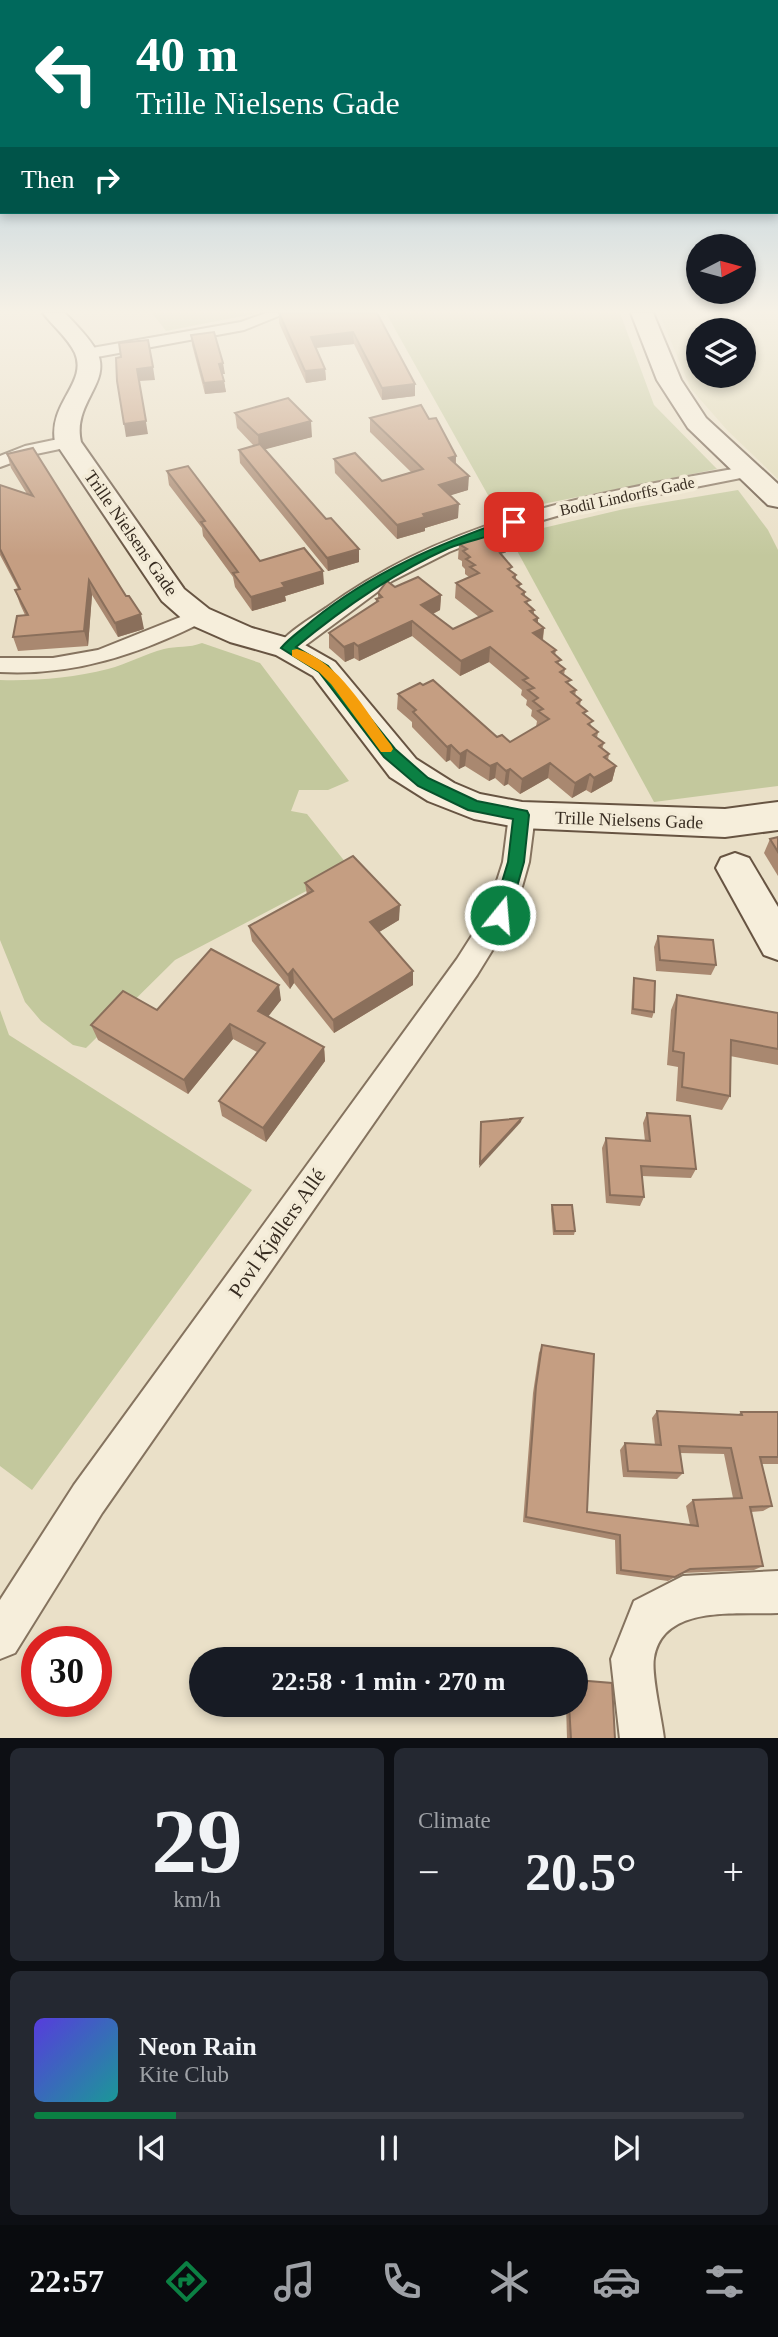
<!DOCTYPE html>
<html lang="en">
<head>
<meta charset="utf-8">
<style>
  body { margin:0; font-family:Georgia,serif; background:#242831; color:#f1f3f6; height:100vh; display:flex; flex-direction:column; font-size:26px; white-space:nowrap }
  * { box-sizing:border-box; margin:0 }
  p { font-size:23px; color:#9ea1a6 }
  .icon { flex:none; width:38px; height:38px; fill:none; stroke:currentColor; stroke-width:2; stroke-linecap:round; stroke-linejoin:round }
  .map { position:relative; height:1738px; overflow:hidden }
  .details { display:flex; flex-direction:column; gap:10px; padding:10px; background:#0d0f14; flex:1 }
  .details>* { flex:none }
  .top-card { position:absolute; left:0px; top:0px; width:779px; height:214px; box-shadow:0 4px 10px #0003; background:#00695c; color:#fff; overflow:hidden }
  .needle { width:46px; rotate:84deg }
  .tools { position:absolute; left:686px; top:234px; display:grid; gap:14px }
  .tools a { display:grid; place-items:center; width:70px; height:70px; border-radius:50%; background:#171b24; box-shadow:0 4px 10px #0003; font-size:35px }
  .speed { position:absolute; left:21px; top:1626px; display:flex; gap:14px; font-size:35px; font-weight:700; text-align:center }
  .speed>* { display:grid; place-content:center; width:91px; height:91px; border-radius:50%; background:#171b24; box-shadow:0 4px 10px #0003; line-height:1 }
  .speed .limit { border:10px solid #d22; background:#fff; color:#111 }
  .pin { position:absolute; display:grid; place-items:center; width:60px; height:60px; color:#fff; margin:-30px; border-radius:14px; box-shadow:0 4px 10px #0006 }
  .me { position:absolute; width:77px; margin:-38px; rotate:17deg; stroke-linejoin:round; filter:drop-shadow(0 0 5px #0008) }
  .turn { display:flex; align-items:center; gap:24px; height:147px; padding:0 21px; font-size:32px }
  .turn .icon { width:91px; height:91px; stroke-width:2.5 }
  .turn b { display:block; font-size:49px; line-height:60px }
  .then { display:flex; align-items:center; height:66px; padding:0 21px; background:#0003; gap:14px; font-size:26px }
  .big { font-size:52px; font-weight:700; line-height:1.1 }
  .details .card { flex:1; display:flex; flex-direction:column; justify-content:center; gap:10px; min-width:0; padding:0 24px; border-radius:10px; background:#242831 }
  .details .dial { align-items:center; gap:0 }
  .dial b { font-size:91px; line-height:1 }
  .song { display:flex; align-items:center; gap:21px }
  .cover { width:84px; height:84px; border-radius:10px; background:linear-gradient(135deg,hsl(250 70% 55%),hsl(180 70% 35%)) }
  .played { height:7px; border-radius:4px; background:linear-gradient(90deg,#0b8043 20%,#363941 20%) }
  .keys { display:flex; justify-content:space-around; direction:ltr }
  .heat { display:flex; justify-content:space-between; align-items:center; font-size:38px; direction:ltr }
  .details .tiles { flex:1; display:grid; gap:10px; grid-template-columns:1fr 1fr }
  .card:last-child { grid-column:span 2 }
  .trip { position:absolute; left:189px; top:1647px; width:399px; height:70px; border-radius:35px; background:#171b24; box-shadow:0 4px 10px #0003; font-weight:700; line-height:70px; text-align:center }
  .menu { display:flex; height:112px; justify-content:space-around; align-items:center; background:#090b0e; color:#9ea1a6 }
  .menu .icon { width:49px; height:49px }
  .menu .active { color:#0b8043 }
  .menu b { font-size:32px; color:#f1f3f6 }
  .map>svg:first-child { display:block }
</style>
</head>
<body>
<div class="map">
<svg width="778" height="1739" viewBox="0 0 778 1739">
  <rect width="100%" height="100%" fill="#eae0c8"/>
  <path fill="#dfd9b7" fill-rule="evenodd" d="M659,313h119v166l-50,-48 -37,-42zM698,331h46v45h-46z"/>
  <g fill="#c3c89d">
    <polygon points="152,313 258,313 166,331"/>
    <polygon points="386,313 620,313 654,405 717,469 498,513"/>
    <polygon points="738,490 768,530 778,550 778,786 654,802 509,536 624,509"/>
    <path d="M202,643l58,20 89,118 -21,9h-29l-8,21 16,3 43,54 -175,92 -89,88 -13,-3 -32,-24 -16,-19 -25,-62v-260c36,1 73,-2 108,-11 19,-5 37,-15 56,-20 13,-3 25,-1 38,-6z"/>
    <polygon points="0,1010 9,1035 252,1190 32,1490 0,1466"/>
  </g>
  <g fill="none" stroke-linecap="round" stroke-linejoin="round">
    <defs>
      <g id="street">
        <polygon points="266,313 286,313 244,330 86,359 78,354 86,349 241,322"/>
        <polygon points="68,437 74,438 77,442 74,446 36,454 0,467 0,456 25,446"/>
        <path d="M750,466l9,5 -3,4 -182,36 -83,24 -42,17 -57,29 -97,72h-16l-3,-5c11,-16 34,-29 50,-40 125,-92 275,-116 424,-142z"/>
        <path d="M198,610l7,1 3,5 -3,5c-66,33 -130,55 -205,51v-14h53l45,-8z"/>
        <polygon points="522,806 531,808 535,815 529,862 514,915 477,975 102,1513 15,1653 0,1659 0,1600 74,1485 457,959 487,912 503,862 509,815 513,808"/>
        <path d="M778,1571v42c-42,2 -115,-9 -124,45 -3,17 8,61 10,81h-44l-9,-80 23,-58 49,-25z"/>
      </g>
      <g id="secondary">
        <path d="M43,313h22c11,12 24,24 32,39 15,31 -25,51 -16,90l103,147 25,20 43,19 46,13 37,21 81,97 38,24 26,11 42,8 203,7 53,-7v28l-53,7 -203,-9 -48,-9 -46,-18 -38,-24 -77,-101 -37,-21 -46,-13 -43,-19 -25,-22 -107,-159c-7,-39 33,-59 20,-89 -7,-15 -22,-27 -32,-40z"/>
        <polygon points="631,313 653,313 681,380 706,418 778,484 778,507 768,505 688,428 657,380"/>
        <polygon points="735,853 749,858 778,907 778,960 764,955 716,868 721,858"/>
      </g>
    </defs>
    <use href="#street" stroke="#85735f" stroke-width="4"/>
    <use href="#secondary" stroke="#675442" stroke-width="4"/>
    <use href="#street" fill="#f6eedb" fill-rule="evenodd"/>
    <use href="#secondary" fill="#f6eedb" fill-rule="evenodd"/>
  </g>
  <g fill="#a98870">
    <polygon points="279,313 377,313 415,384 415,396 382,400 354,344 316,348 325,369 326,380 306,383 279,323"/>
    <polygon points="191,335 225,374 222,374 226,392 205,394 192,345"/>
    <polygon points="235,413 312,437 264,449 359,562 328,571 240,463 239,450 254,446 237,428"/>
    <polygon points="370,418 429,419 456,456 456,464 468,490 450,495 458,518 425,528 425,531 397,539 335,473 334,459 382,481 411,472 370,432"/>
    <polygon points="7,454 144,629 118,637 92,595 88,646 18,651 13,637 25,615 20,604 15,590 18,589 0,555 0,485 27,494 11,468"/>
    <polygon points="167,471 260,561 324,584 285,596 286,601 252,611 235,587 233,577 203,536 202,528 169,485"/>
    <polygon points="459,544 503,557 511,571 516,575 516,580 521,589 525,592 525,596 529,606 534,610 534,614 538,618 538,623 544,628 543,640 556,650 555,655 560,665 565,669 564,675 570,685 576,690 575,696 581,700 580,705 592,727 598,732 597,738 604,743 602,749 609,754 608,760 616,766 612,781 591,793 586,790 572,798 548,778 520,794 508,784 504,786 495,778 489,781 465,766 459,769 450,760 446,762 412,727 412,722 397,709 398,694 497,737 510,742 536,727 537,721 531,716 532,710 526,705 527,700 521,695 522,690 489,662 460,676 412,636 359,661 354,658 345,662 329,648 329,633 376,602 376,599 378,598 378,593 395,587 441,595 440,610 433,614 453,629 479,617 455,598 456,583 469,577 465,574 465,569 462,566 462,561 458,559"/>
    <polygon points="778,837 778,876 764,853 770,839"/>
    <polygon points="305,883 399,920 379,932 413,971 413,985 334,1033 294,983 290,989 252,941 249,926 307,895"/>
    <polygon points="658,936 716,965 711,975 656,971 654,947"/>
    <polygon points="634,978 654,1012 652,1018 631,1014 633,983"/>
    <polygon points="677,995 778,1013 778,1065 730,1056 730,1096 722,1110 676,1101 678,1067 667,1065 671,1010"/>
    <polygon points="281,1000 268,1016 324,1047 325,1061 266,1142 222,1116 219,1101 257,1052 233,1039 188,1094 98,1040 91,1025 157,1010"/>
    <polygon points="647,1113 696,1169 691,1178 642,1176 644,1197 640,1206 606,1203 602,1148 606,1138 645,1141 643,1123"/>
    <polygon points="552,1205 575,1231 574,1235 553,1235 551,1209"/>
    <polygon points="542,1345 587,1512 690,1525 686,1506 693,1500 733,1498 724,1454 680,1453 683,1473 677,1479 623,1477 620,1450 625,1443 655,1445 652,1418 657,1411 738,1415 741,1412 778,1412 778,1464 761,1464 772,1506 763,1511 751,1512 763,1566 754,1570 683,1573 668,1581 616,1574 615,1540 523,1522 533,1393 539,1353"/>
    <polygon points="566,1704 576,1704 615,1739 567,1739"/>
  </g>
  <g fill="#8a6f5b">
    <polygon points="353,332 354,344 312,348 311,337"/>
    <polygon points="223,363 225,374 221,374 219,364"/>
    <polygon points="153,367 155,380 139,381 148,434 126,437 124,424 137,369"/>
    <polygon points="325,369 326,380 306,383 305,371"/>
    <polygon points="224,381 226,392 205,394 204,383"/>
    <polygon points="415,384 415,396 382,400 382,388"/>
    <polygon points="311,421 312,437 259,451 258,435"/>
    <polygon points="456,456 455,470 449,458"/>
    <polygon points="469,476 468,490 439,499 439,485"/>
    <polygon points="459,504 458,518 425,528 425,531 397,539 397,525 423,514"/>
    <polygon points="359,549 359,562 328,571 327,558"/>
    <polygon points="323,571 324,584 285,596 286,601 252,611 251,597 282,583"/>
    <polygon points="89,580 92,595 88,646 84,631"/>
    <polygon points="441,595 440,610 420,620 421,605"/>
    <polygon points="141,614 144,629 118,637 115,623"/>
    <polygon points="538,618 537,631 544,628 542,643 531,648 534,620"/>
    <polygon points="412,621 412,636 359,661 358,646"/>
    <polygon points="354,643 354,658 345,662 344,647"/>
    <polygon points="490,647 489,662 460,676 461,661"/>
    <polygon points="451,745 450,760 446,762 447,747"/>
    <polygon points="467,750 465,766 459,769 460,754"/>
    <polygon points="497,763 495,778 489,781 490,766"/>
    <polygon points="550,763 548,778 520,794 522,779"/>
    <polygon points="616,766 612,781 591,793 594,778"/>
    <polygon points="510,769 508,784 504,786 506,771"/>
    <polygon points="590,774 586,790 572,798 575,783"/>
    <polygon points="400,905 399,920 371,937 370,922"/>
    <polygon points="293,969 294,983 290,989 288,975"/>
    <polygon points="413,971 413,985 334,1033 333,1020"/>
    <polygon points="279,985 281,1000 261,1026 258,1011"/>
    <polygon points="230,1024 233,1039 188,1094 184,1080"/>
    <polygon points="324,1047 325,1061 266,1142 263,1128"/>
    <polygon points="522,1118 521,1122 479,1168 480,1163"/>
  </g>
  <g fill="#c59e82" stroke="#8a6f5b" stroke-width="2">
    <polygon points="279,313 377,313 415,384 382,388 353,332 311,337 325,369 305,371"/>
    <polygon points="214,332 223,363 219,364 224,381 204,383 191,335"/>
    <polygon points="148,340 153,367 137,369 146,421 124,424 117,381 116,358 121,357 119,343"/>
    <polygon points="288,398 311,421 258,435 235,413"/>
    <polygon points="421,405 429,419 436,418 456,456 449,458 469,476 439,485 459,504 423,514 425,517 397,525 334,459 355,453 382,481 423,469 370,418"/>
    <polygon points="260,444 326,519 331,518 359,549 327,558 239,450"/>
    <polygon points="33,448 126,596 129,596 141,614 115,623 89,580 84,631 13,637 17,616 28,615 15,590 20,589 0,549 0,485 33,496 7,454"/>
    <polygon points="188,466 260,561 304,548 323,571 282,583 285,587 251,597 233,573 238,572 201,522 205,521 167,471"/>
    <polygon points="481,533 504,552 500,553 512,567 508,569 516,575 513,577 521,584 517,586 525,592 522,594 530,600 525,602 534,610 530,611 538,618 534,620 544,628 533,633 556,650 552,652 561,660 556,662 565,669 560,672 571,680 566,682 576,690 571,692 581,700 577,703 587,711 583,713 593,721 588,724 598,732 593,735 604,743 599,746 609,754 604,757 616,766 594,778 590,774 575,783 550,763 522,779 510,769 506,771 497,763 490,766 467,750 460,754 451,745 447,747 413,712 416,710 398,694 420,683 423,685 433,680 497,737 502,735 510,742 549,719 538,711 543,709 533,701 538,698 528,690 534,688 523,680 528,678 490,647 461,661 412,621 358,646 354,643 344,647 329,633 378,601 376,599 382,597 378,593 387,581 395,587 418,577 441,595 421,605 453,629 492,611 456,583 479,573 470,567 475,565 466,559 470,557 463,551 467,549 459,544"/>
    <polygon points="778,837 778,852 770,839"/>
    <polygon points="353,856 400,905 370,922 413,971 333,1020 293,969 288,975 249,926 313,891 305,883"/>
    <polygon points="658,936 713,940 716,965 660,960"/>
    <polygon points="211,949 279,985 258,1011 324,1047 263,1128 219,1101 265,1043 230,1024 184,1080 91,1025 123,991 157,1010"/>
    <polygon points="634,978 655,981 654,1012 633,1009"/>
    <polygon points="677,995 778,1013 778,1049 731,1040 730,1096 682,1087 684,1053 673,1051"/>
    <polygon points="647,1113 690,1116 696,1169 641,1166 644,1197 610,1195 606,1138 650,1141"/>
    <polygon points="522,1118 480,1163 481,1122"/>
    <polygon points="552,1205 572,1205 575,1231 555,1231"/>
    <polygon points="542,1345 594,1354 587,1512 698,1526 693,1500 742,1498 731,1448 679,1446 683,1473 628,1471 625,1443 661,1445 657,1411 742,1415 741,1412 778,1412 778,1457 760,1457 772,1506 750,1507 763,1566 690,1569 675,1577 621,1570 620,1535 526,1517 536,1386"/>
    <polygon points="576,1680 612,1683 615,1739 571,1739 569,1704 576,1704"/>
  </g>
  <linearGradient id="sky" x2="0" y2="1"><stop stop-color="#8fb8d5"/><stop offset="0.56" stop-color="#f6f1e6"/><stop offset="1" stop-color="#f6f1e6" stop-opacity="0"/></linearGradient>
  <rect width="778" height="556" fill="url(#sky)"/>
  <path fill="#0b8043" stroke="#07532c" stroke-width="2" d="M510,519l9,3c-17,14 -48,17 -70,26 -56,25 -106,60 -153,99l32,19 67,83 33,29 49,23 50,10 2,4 -5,47 -15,53 -3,5h-12l-2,-5 16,-53 5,-43 -45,-9 -50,-24 -34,-29 -65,-85 -38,-24c9,-11 22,-19 32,-28 59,-48 126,-76 197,-101z"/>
  <path fill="#f59e0b" d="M297,649c43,13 68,62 94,96l2,4 -2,3h-10l-50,-68 -12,-12 -27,-16v-6z"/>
  <g text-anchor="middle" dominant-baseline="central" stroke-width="7" stroke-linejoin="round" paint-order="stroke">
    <g font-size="16" fill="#372c21" stroke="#f3ebd7">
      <text transform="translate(627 496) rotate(-12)">Bodil Lindorffs Gade</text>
    </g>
    <g font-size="18" fill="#372c21" stroke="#f3ebd7">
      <text transform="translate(131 533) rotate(55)">Trille Nielsens Gade</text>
      <text transform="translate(629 820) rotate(2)">Trille Nielsens Gade</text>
    </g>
    <g font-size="21" fill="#372c21" stroke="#f3ebd7">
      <text transform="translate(277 1233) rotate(-55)">Povl Kjøllers Allé</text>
    </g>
  </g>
</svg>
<div class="tools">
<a><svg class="needle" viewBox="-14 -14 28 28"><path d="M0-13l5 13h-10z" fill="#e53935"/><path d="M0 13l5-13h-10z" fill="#9ea1a6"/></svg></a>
<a><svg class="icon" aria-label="layers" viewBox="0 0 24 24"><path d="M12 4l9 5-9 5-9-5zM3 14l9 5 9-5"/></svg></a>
</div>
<div class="speed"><div class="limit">30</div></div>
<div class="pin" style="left:514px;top:522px;background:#d93025"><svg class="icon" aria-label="arrive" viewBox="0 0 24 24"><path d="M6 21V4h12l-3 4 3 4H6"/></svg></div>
<svg class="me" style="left:500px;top:915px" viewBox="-20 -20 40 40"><circle r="17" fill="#0b8043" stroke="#fff" stroke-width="3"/><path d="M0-11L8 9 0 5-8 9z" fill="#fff"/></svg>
<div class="trip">22:58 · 1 min · 270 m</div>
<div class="top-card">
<div class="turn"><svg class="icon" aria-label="left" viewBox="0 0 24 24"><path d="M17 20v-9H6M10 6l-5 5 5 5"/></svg><div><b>40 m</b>Trille Nielsens Gade</div></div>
<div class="then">Then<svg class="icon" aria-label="right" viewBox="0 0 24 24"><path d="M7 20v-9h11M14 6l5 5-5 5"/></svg></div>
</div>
</div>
<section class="details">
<div class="tiles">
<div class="card dial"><b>29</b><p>km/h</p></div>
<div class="card"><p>Climate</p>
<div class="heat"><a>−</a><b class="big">20.5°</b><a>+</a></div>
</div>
<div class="card">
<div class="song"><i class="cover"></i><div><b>Neon Rain</b><p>Kite Club</p></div></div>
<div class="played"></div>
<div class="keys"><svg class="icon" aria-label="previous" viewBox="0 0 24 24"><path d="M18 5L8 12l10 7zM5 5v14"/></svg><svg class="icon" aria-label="pause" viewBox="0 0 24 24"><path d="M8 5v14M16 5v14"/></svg><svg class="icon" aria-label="next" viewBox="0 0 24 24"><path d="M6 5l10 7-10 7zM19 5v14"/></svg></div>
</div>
</div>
</section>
<nav class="menu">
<b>22:57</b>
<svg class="icon active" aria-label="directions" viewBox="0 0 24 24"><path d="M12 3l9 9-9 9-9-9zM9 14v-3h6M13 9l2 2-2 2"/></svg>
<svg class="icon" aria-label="music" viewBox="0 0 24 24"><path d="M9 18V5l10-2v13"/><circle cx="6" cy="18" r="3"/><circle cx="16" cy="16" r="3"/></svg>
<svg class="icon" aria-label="phone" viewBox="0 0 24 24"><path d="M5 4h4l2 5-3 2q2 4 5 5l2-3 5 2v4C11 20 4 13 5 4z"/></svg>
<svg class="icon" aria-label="climate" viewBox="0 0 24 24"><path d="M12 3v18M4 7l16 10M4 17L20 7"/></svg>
<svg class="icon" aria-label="car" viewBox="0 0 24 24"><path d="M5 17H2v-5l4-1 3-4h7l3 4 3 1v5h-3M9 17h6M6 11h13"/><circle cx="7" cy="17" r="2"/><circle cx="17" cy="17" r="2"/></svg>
<svg class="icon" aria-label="filters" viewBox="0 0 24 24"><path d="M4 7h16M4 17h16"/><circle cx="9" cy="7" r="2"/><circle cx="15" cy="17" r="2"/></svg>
</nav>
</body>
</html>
